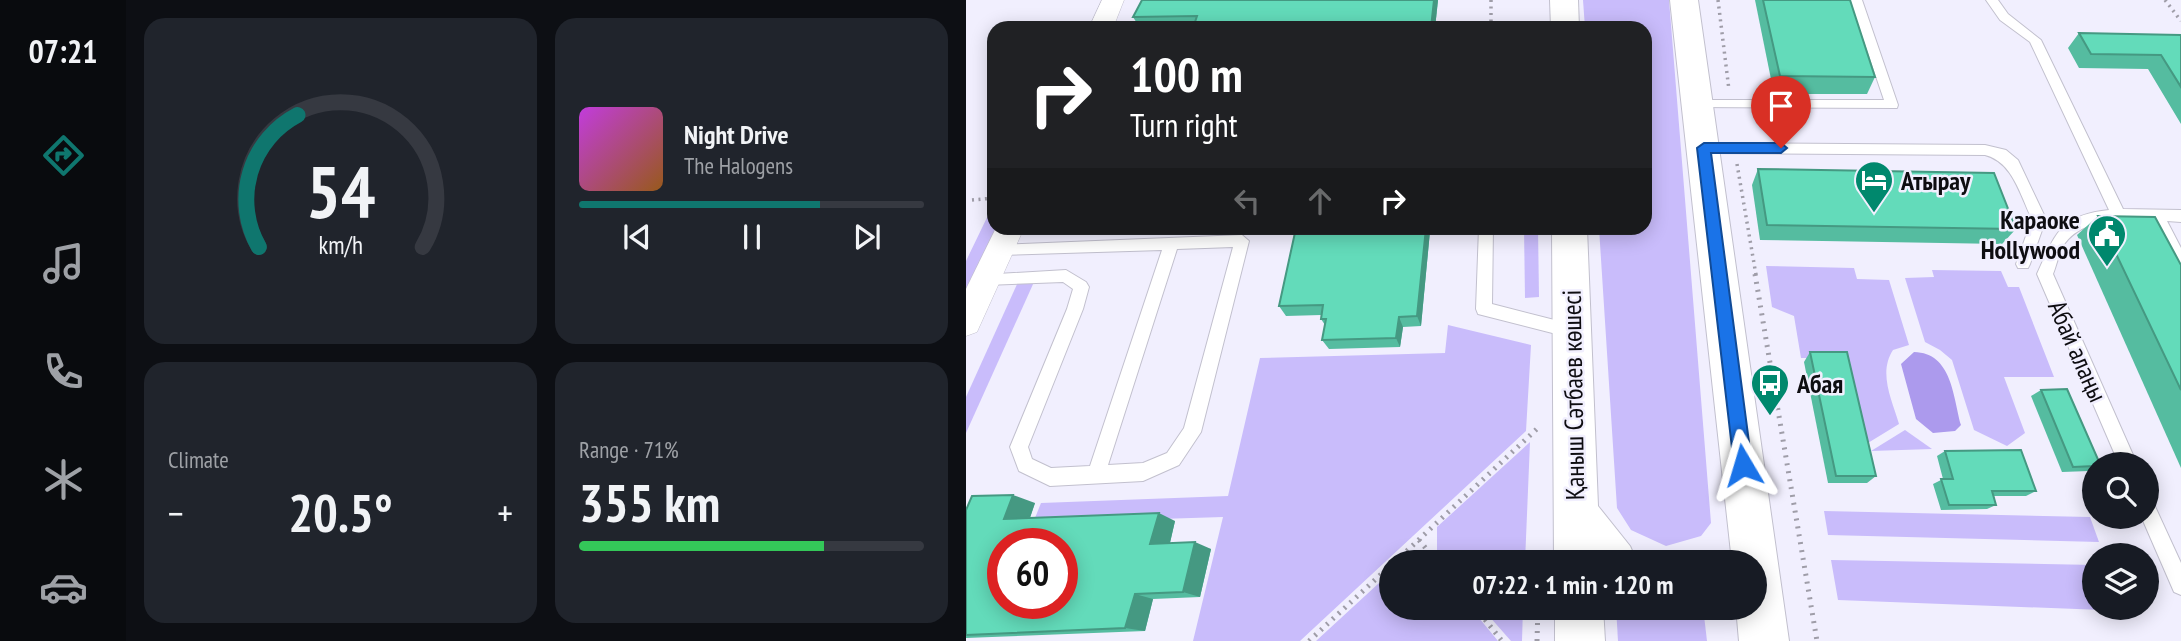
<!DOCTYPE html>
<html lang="en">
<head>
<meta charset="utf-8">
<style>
  body { margin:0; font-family:"PT Sans Narrow",sans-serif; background:#20242c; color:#f1f3f6; height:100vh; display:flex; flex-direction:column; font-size:26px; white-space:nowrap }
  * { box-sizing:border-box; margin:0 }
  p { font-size:23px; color:#9ea1a6 }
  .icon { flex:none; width:38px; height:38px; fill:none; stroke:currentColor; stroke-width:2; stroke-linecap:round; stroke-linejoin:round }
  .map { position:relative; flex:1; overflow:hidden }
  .sheet { display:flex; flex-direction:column; gap:18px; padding:18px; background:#0d0f14; width:840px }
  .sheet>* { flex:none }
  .hud { position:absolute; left:21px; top:21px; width:665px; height:214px; border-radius:21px; box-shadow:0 4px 18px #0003; background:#202124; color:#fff; overflow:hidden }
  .tools { position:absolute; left:1116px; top:452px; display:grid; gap:14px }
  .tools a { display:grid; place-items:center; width:77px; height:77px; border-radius:50%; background:#171b24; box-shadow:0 4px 18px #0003; font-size:35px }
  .speed { position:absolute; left:21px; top:528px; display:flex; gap:14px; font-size:35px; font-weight:700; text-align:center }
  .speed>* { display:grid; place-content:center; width:91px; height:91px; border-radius:50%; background:#171b24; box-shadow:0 4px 18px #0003; line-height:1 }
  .speed .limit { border:10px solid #d22; background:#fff; color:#111 }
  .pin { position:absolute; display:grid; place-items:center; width:60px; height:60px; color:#fff; margin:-72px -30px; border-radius:50% 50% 50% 0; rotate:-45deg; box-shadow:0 0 7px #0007 }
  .pin .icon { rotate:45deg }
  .me { position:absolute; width:77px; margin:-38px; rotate:353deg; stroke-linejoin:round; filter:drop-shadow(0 0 5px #0008) }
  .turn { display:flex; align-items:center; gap:24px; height:147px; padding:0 28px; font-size:32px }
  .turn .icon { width:91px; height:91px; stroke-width:2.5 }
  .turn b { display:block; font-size:49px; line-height:60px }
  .lanes { display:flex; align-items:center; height:66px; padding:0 28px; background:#0003; justify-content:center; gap:35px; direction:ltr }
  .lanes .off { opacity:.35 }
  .big { font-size:52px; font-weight:800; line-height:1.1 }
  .sheet .tile { flex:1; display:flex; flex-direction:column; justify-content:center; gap:10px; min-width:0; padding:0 24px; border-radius:21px; background:#20242c }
  .sheet .dial { align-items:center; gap:0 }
  .dial svg { height:182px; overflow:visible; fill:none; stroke:#363941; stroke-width:7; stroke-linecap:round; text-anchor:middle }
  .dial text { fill:#f1f3f6; stroke:none }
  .song { display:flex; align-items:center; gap:21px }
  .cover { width:84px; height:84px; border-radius:10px; background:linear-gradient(135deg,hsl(290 70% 55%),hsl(30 70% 35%)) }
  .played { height:7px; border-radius:4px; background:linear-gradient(90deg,#0f766e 70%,#363941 70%) }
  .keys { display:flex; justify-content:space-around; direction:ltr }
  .heat { display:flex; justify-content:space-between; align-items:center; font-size:38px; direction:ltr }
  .charge { height:10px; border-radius:5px; background:linear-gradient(90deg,#34c759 71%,#363941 0) }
  .sheet .tiles { flex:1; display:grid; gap:18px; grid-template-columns:repeat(2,1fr) }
  .trip { position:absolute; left:413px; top:550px; width:388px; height:70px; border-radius:35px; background:#171b24; box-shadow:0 4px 18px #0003; font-weight:800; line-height:70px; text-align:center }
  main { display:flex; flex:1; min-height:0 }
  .tab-bar { display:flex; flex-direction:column; width:126px; justify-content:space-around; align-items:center; background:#090b0e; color:#9ea1a6 }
  .tab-bar .icon { width:49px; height:49px }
  .tab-bar .selected { color:#0f766e }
  .tab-bar b { font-size:32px; color:#f1f3f6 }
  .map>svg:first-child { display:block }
</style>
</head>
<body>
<main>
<nav class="tab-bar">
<b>07:21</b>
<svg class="icon selected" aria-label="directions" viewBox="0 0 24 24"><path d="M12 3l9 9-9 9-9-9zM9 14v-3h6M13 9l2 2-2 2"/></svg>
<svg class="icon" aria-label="music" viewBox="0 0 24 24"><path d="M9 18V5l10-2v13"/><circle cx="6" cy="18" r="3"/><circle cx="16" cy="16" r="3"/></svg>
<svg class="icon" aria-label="phone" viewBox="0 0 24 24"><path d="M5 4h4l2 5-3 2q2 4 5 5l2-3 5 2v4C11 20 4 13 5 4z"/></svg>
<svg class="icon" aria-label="climate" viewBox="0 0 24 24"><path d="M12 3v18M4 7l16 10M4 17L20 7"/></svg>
<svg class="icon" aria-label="car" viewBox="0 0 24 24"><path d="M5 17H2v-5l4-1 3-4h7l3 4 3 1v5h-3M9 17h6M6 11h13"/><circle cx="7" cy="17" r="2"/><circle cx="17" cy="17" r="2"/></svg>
</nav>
<section class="sheet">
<div class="tiles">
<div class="tile dial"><svg viewBox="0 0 100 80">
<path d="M14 69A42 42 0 1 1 86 69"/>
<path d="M14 69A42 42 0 0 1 31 11" stroke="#0f766e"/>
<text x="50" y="56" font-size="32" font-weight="700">54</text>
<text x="50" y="72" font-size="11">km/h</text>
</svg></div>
<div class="tile">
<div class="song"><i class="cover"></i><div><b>Night Drive</b><p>The Halogens</p></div></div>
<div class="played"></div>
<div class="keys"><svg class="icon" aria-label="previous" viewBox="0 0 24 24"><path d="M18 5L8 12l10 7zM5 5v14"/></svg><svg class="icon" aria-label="pause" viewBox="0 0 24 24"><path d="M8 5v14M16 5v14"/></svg><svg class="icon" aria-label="next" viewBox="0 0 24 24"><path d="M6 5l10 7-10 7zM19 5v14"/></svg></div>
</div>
<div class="tile"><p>Climate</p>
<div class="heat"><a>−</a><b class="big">20.5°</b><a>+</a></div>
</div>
<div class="tile"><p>Range · 71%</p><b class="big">355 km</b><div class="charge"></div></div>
</div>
</section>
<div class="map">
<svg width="1215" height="641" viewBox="0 0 1215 641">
  <rect width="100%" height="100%" fill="#f1effe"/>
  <g fill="#c9bcfb">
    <polygon points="617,0 703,0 745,523 735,536 700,546 665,530 651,508 633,228 679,228 679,28 619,28"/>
    <polygon points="28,203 28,228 37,228 0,307 0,261"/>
    <polygon points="558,228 572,228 573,297 559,298"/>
    <path d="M800,266l88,2 3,11 32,1 20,65 -16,5c-15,23 -1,50 6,74l-36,22 -22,-88h-40l-7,-42 -22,-9z"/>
    <polygon points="966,270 1035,271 1042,287 1053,287 1088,377 1038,377 1059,433 1041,446 1008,430 986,360 974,350 959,342 939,278 968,277"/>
    <polygon points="52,282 68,282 0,433 0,397"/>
    <polygon points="482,325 565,345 560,431 334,641 227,641 257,517 67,523 75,503 262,496 294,358 479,353"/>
    <polygon points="939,430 966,449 905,451"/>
    <polygon points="564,442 559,562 475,562 471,556 471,527"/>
    <polygon points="858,511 1124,517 1133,542 862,535"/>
    <polygon points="865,560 1129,565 1129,607 1161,607 1162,611 872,600"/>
    <polygon points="425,572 425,607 504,607 532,641 350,641"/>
    <polygon points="515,607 557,607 556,641 545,641"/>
    <polygon points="650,607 737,607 741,641 652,641"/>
  </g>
  <path fill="#ac9aed" d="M948,352c38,1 39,44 47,73l-6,6 -22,2 -17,-14 -15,-55z"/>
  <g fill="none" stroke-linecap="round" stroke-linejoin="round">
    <defs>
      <g id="service">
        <polygon points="884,0 896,0 932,105 931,108 726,107 726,101 731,100 918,100"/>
        <path d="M1020,0h12l10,14 33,26 82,169 58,1v12l-14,-1 14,27v21l-5,-2 -24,-46c-30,-1 -66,-4 -87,22 -6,9 -8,21 -12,31l84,190h-18l-82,-190c18,-40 23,-59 72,-64l-79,-168 -30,-22z"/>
        <path d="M738,143l281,2 21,5 12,10 28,59 -16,45 -2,4h-10l-2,-4 16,-45c-12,-24 -19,-57 -47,-64l-281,-2 -7,-5z"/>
        <polygon points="513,228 527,228 526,304 612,326 614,331 612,336 606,338 512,314 510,309"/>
        <path d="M276,235l7,6 -48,191 -22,33 -36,16 -93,5 -31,-15 -9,-24 57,-138 6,-20 -10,-7 -77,3 -5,-2 -3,-4 3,-4 85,-5 20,12 3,5 -6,22 -55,138 4,12 19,9 39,-2 72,-216 -162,5 -7,-6 2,-4zM267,247l-49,181 -17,25 -24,10 -35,2 69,-216z"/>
        <polygon points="1181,499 1187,502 1215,563 1215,595 1208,592 1175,516 1181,516"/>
      </g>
      <g id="minor">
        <polygon points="136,0 158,0 147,28 123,28"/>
        <polygon points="30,228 58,228 11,332 0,336 0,289"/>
      </g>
      <g id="primary">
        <polygon points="584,0 612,0 613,28 585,28"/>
        <polygon points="704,0 732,0 823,641 773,641 770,607 789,607 789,562 766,562"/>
        <polygon points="586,228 621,228 632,506 664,546 671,562 588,562"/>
        <polygon points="589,607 637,607 639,641 589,641"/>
      </g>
    </defs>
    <use href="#service" stroke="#c2c0ce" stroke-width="2"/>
    <use href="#minor" stroke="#c2c0ce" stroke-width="1"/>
    <use href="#primary" stroke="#c2c0ce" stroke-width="2"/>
    <g stroke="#9f9da8" stroke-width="3.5" stroke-dasharray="2 4.5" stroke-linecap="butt">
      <polyline points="525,0 525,28"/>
      <polyline points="752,0 763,90"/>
      <polyline points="1199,0 1215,21"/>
      <polyline points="99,28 112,27"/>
      <polyline points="771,164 790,275"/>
      <polyline points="6,200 28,198"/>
    </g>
    <g stroke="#9f9da8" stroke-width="5" stroke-dasharray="2 6" stroke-linecap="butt">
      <polyline points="789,274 851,641"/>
      <polyline points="453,540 471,562"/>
      <polyline points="429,562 574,426"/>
      <polyline points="509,607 536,641"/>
      <polyline points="343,641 425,565"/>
      <polyline points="571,641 572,607"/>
    </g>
    <use href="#service" fill="#fff" fill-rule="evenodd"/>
    <use href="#minor" fill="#fff" fill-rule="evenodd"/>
    <use href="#primary" fill="#fff" fill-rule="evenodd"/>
  </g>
  <g fill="#55bca0">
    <polygon points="472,0 469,28 174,28 167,17"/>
    <polygon points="789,0 884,0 909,77 901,94 808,94"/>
    <polygon points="1113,33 1215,35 1215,124 1182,69 1113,68 1102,48"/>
    <polygon points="792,169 1050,229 1036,244 794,240 786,185"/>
    <polygon points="1132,216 1215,265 1215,468 1111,235"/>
    <polygon points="330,228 463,228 464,231 455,326 437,327 434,347 363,349 356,340 359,325 355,319 355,315 320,316 313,306"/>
    <polygon points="844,352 910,476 901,483 862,483 838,362"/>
    <polygon points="1075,390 1129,464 1129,468 1123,471 1096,472 1065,396"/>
    <polygon points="979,451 1070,491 1060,496 1028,496 1030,505 1021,509 975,510 967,484 977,479 971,456"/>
    <polygon points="69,503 64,518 209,521 204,543 245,549 234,597 187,599 179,631 0,638 0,510"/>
  </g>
  <g fill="#459982">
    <polygon points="468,0 472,0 469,28 465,28"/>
    <polygon points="460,228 463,228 464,231 455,326 451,316"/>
    <polygon points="433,317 437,327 434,347 430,338"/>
    <polygon points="47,495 69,503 61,526 38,519"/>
    <polygon points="193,513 209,521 202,551 184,544"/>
    <polygon points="229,542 245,549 234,597 217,592"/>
    <polygon points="169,594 187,599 179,631 159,628"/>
  </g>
  <g fill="#63dbba" stroke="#459982" stroke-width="2" fill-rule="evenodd">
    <polygon points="176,0 468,0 465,28 227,28 231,16 167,17"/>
    <polygon points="797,0 884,0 909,77 814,76"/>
    <polygon points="1113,33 1215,35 1215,87 1195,55 1125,54"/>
    <polygon points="792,169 1028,173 1050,229 801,225"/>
    <polygon points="1132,216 1189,217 1215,265 1215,390"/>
    <polygon points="330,228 460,228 451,316 433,317 430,338 356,340 360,319 355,319 357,305 313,306"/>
    <polygon points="844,352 881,352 910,476 870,476"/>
    <polygon points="1101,389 1134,464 1129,464 1129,466 1107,467 1075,390"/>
    <polygon points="1055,450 1070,491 1026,491 1030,505 983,505 975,479 987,479 979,451"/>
    <path d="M47,495l-9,24 155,-6 -9,31 45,-2 -12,50 -48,2 -10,34 -159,7v-125l6,-14zM37,544h59v60h-59z"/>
  </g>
  <polygon fill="#1a73e8" stroke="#114b97" stroke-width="2" points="738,143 815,143 821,148 815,153 745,153 786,465 783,472 777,474 770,472 768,465 731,148"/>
  <defs>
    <symbol id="hotel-pin" viewBox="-11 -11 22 30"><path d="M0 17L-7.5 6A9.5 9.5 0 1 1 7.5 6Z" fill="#00886d" stroke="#f1effe"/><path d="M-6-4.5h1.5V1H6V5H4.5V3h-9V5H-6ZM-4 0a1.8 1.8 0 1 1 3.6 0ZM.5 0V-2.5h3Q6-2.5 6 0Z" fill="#fff"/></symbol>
    <symbol id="civic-pin" viewBox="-11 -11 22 30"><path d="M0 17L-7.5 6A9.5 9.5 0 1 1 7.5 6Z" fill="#00886d" stroke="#f1effe"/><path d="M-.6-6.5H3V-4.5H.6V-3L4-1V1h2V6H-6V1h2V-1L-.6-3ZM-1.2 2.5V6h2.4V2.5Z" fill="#fff"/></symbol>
    <symbol id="bus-pin" viewBox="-11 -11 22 30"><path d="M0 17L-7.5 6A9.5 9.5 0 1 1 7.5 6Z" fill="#00886d" stroke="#f1effe"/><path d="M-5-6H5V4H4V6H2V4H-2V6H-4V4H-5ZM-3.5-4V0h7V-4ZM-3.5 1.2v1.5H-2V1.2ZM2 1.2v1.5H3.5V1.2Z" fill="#fff"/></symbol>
  </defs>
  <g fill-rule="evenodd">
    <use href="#hotel-pin" x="886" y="158" width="44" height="60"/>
    <use href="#civic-pin" x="1119" y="212" width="44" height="60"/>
    <use href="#bus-pin" x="782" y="361" width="44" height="60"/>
  </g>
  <g text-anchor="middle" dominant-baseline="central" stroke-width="5" stroke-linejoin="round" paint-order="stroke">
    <g font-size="26" font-weight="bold" fill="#0e0d11" stroke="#f1effe" text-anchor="start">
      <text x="935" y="180">Атырау</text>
      <text x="1114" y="219" text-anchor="end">Караоке<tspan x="1114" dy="30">Hollywood</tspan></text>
      <text x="831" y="383">Абая</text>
    </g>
    <g font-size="26" fill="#0e0d11" stroke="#f1effe">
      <text transform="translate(1112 351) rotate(66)">Абай алаңы</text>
      <text transform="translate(607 395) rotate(-91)">Қаныш Сәтбаев көшесі</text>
    </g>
  </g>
</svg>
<div class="tools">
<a><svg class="icon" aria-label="search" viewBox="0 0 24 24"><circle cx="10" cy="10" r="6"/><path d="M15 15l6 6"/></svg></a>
<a><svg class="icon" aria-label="layers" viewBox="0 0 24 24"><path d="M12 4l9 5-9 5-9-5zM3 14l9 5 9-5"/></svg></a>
</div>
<div class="speed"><div class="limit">60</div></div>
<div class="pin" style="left:815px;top:148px;background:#d93025"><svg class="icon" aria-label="arrive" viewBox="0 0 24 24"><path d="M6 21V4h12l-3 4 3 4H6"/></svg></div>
<svg class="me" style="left:777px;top:465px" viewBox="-20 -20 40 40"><path d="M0-17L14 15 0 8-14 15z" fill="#1a73e8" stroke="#fff" stroke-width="4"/></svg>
<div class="trip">07:22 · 1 min · 120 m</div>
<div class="hud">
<div class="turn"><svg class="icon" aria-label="right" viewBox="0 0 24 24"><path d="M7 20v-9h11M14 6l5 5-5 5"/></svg><div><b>100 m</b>Turn right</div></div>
<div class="lanes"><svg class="icon off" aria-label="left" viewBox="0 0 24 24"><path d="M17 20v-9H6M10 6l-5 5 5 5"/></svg><svg class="icon off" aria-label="ahead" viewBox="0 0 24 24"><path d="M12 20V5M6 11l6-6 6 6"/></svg><svg class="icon" aria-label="right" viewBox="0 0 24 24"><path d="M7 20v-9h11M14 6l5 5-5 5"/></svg></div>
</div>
</div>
</main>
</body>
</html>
